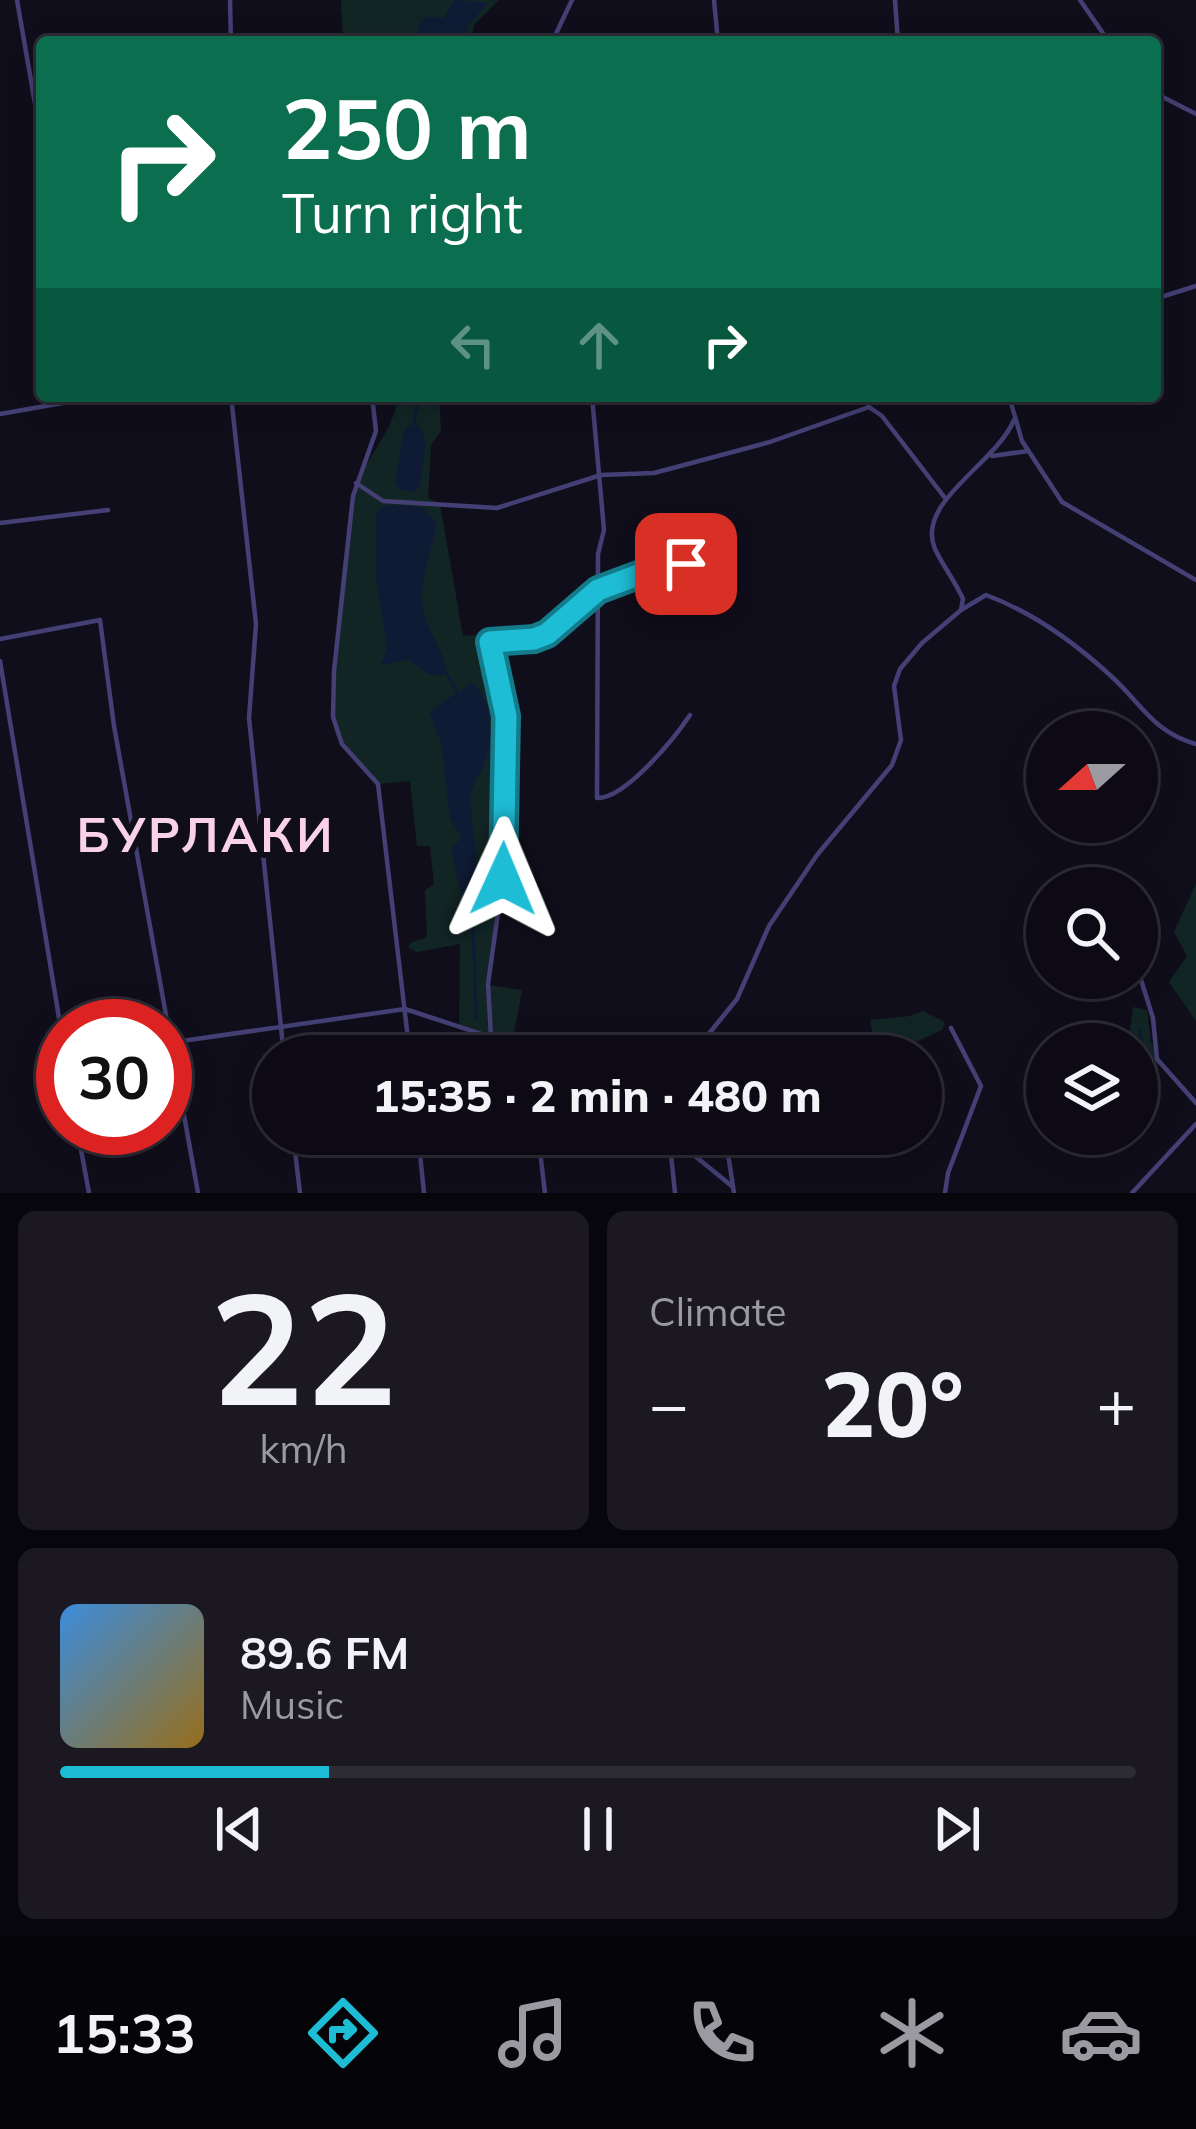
<!DOCTYPE html>
<html lang="en">
<head>
<meta charset="utf-8">
<style>
  body { margin:0; font-family:Mulish,sans-serif; background:#1b1822; color:#f1f3f6; height:100vh; display:flex; flex-direction:column; font-size:45px; white-space:nowrap }
  * { box-sizing:border-box; margin:0 }
  p { font-size:39px; color:#9a9aa0 }
  .icon { flex:none; width:66px; height:66px; fill:none; stroke:currentColor; stroke-width:2; stroke-linecap:round; stroke-linejoin:round }
  .map { position:relative; height:1193px; overflow:hidden }
  .side { display:flex; flex-direction:column; gap:18px; padding:18px; background:#07060c; flex:1 }
  .side>* { flex:none }
  .hud { position:absolute; left:36px; top:36px; width:1125px; height:366px; border-radius:12px; box-shadow:0 6px 30px #0003,0 0 0 3px #2d2b34; background:#0b6e4f; color:#fff; overflow:hidden }
  .needle { width:78px; rotate:249deg }
  .tools { position:absolute; left:1026px; top:711px; display:grid; gap:24px }
  .tools a { display:grid; place-items:center; width:132px; height:132px; border-radius:50%; background:#0d0a15; box-shadow:0 6px 30px #0003,0 0 0 3px #2d2b34; font-size:60px }
  .speed { position:absolute; left:36px; top:999px; display:flex; gap:24px; font-size:60px; font-weight:700; text-align:center }
  .speed>* { display:grid; place-content:center; width:156px; height:156px; border-radius:50%; background:#0d0a15; box-shadow:0 6px 30px #0003,0 0 0 3px #2d2b34; line-height:1 }
  .speed .limit { border:18px solid #d22; background:#fff; color:#111 }
  .pin { position:absolute; display:grid; place-items:center; width:102px; height:102px; color:#fff; margin:-51px; border-radius:24px; box-shadow:0 6px 18px #0006 }
  .me { position:absolute; width:132px; margin:-66px; rotate:1deg; stroke-linejoin:round; filter:drop-shadow(0 0 9px #0008) }
  .turn { display:flex; align-items:center; gap:42px; height:252px; padding:0 48px; font-size:54px }
  .turn .icon { width:156px; height:156px; stroke-width:2.5 }
  .turn b { display:block; font-size:84px; line-height:102px }
  .lanes { display:flex; align-items:center; height:114px; padding:0 48px; background:#0003; justify-content:center; gap:60px; direction:ltr }
  .lanes .off { opacity:.35 }
  .big { font-size:90px; font-weight:800; line-height:1.1 }
  .side .widget { flex:1; display:flex; flex-direction:column; justify-content:center; gap:18px; min-width:0; padding:0 42px; border-radius:18px; background:#1b1822 }
  .side .dial { align-items:center; gap:0 }
  .dial b { font-size:156px; line-height:1 }
  .song { display:flex; align-items:center; gap:36px }
  .cover { width:144px; height:144px; border-radius:18px; background:linear-gradient(135deg,hsl(210 70% 55%),hsl(40 70% 35%)) }
  .played { height:12px; border-radius:6px; background:linear-gradient(90deg,#1ebdd6 25%,#2d2b34 25%) }
  .keys { display:flex; justify-content:space-around; direction:ltr }
  .heat { display:flex; justify-content:space-between; align-items:center; font-size:66px; direction:ltr }
  .side .tiles { flex:1; display:grid; gap:18px; grid-template-columns:1fr 1fr }
  .widget:last-child { grid-column:span 2 }
  .trip { position:absolute; left:252px; top:1035px; width:690px; height:120px; border-radius:60px; background:#0d0a15; box-shadow:0 6px 30px #0003,0 0 0 3px #2d2b34; font-weight:800; line-height:120px; text-align:center }
  .tab-bar { display:flex; height:192px; justify-content:space-around; align-items:center; background:#050408; color:#9a9aa0 }
  .tab-bar .icon { width:84px; height:84px }
  .tab-bar .selected { color:#1ebdd6 }
  .tab-bar b { font-size:54px; color:#f1f3f6 }
  .map>svg:first-child { display:block }
</style>
</head>
<body>
<div class="map">
<svg width="1196" height="1193" viewBox="0 0 1196 1193">
  <rect width="100%" height="100%" fill="#110e1c"/>
  <g fill="#122525">
    <polygon points="341,0 499,0 475,24 469,42 343,42"/>
    <path d="M398,396h41l2,35 -10,14 -3,53 12,6 23,132 15,-1c51,51 20,278 11,350l33,5 -10,54 -53,-15 1,-85 -43,8 -8,-4 1,-5 17,-6 -2,-47 9,-6 -4,-38h-13l-7,-65 -32,3c-10,-20 -32,-29 -42,-49 -10,-22 9,-209 17,-239 9,-35 41,-63 45,-100z"/>
    <polygon points="1196,884 1196,1021 1169,982 1187,956 1174,932"/>
    <polygon points="1133,1007 1147,1010 1151,1043 1159,1056 1156,1076 1139,1095 1142,1110 1137,1115 1137,1044 1128,1044"/>
    <polygon points="923,1011 945,1022 942,1030 907,1046 876,1050 870,1020 910,1016"/>
  </g>
  <g fill="#0f1b35">
    <polygon points="458,0 488,3 469,24 463,42 418,42 418,27 427,17 446,18"/>
    <polygon points="418,425 426,440 420,488 413,492 401,490 395,483 403,433 408,426"/>
    <path d="M388,505l35,2 14,16c-5,28 -19,57 -14,86 4,23 23,43 23,64 -17,8 -24,-5 -38,-13l-28,5 7,-16 -11,-72v-60l3,-8z"/>
    <path d="M471,683c22,14 23,57 14,80 -5,13 -13,21 -15,35l11,109 -8,10c-9,-10 -21,-54 -21,-69l9,-10 -11,-20 -9,-75 -12,-31z"/>
  </g>
  <g fill="none" stroke-linecap="round" stroke-linejoin="round">
    <g stroke="#0f1b35" stroke-width="3">
      <polyline points="446,17 456,0"/>
      <polyline points="414,424 418,396"/>
      <polyline points="445,671 458,693"/>
      <polyline points="473,918 476,1018"/>
      <polyline points="1140,1028 1143,1065"/>
    </g>
    <g stroke="#444075" stroke-width="4.5">
      <polyline points="17,0 42,144"/>
      <polyline points="230,0 231,42"/>
      <polyline points="714,0 718,42"/>
      <polyline points="895,0 898,42"/>
      <polyline points="1080,0 1109,42"/>
      <polyline points="552,42 572,0"/>
      <polyline points="1155,93 1196,114"/>
      <polyline points="1155,299 1196,286"/>
      <polyline points="231,396 256,624 249,718 284,1056"/>
      <polyline points="372,396 376,431 353,496 334,671 333,717 342,744 378,784 410,1056"/>
      <path d="M592,396l12,134 -6,24 -1,244c28,1 77,-59 93,-83"/>
      <polyline points="866,396 869,407 882,416 945,498"/>
      <polyline points="1009,396 1022,441 1062,502 1196,580"/>
      <polyline points="0,414 91,398"/>
      <polyline points="992,456 1028,451"/>
      <polyline points="356,483 383,501 497,508 601,475 654,473 770,442 869,407"/>
      <polyline points="0,523 108,510"/>
      <path d="M961,610l25,-15c46,17 88,47 125,81 31,28 42,56 85,68"/>
      <polyline points="0,639 100,620 114,726 198,1193"/>
      <polyline points="0,661 63,1042"/>
      <polyline points="1137,967 1153,1018 1157,1059 1196,1103"/>
      <polyline points="491,1037 488,984 504,870 506,716 490,642 534,639 547,634 598,590 654,569 686,564"/>
      <polyline points="175,1042 405,1009 549,1056"/>
      <polyline points="685,1056 707,1036"/>
      <path d="M714,1056l-7,-20 30,-37 32,-73 48,-71 75,-90 9,-25 -7,-54 6,-17 22,-26 39,-33 2,-11c-8,-18 -20,-33 -28,-50 -20,-47 60,-84 79,-129"/>
      <polyline points="77,1128 89,1193"/>
      <polyline points="293,1134 300,1193"/>
      <polyline points="418,1134 424,1193"/>
      <polyline points="538,1134 545,1193"/>
      <polyline points="668,1134 733,1187"/>
      <polyline points="725,1134 734,1193"/>
      <polyline points="669,1135 675,1193"/>
      <polyline points="945,1193 948,1173 981,1086 951,1028"/>
      <polyline points="1132,1193 1196,1124"/>
    </g>
  </g>
  <g fill="none" stroke-linecap="round" stroke-linejoin="round">
    <defs>
      <polyline id="route" points="503,879 506,716 490,642 534,639 547,634 598,590 654,569 686,564"/>
    </defs>
    <use href="#route" stroke="#147b8b" stroke-width="30"/>
    <use href="#route" stroke="#1ebdd6" stroke-width="21"/>
  </g>
  <g text-anchor="middle" dominant-baseline="central" stroke-width="12" stroke-linejoin="round" paint-order="stroke">
    <g font-size="48" font-weight="bold" letter-spacing="3" fill="#f9d2e9" stroke="#110e1c">
      <text x="206" y="834">БУРЛАКИ</text>
    </g>
  </g>
</svg>
<div class="tools">
<a><svg class="needle" viewBox="-14 -14 28 28"><path d="M0-13l5 13h-10z" fill="#e53935"/><path d="M0 13l5-13h-10z" fill="#9a9aa0"/></svg></a>
<a><svg class="icon" aria-label="search" viewBox="0 0 24 24"><circle cx="10" cy="10" r="6"/><path d="M15 15l6 6"/></svg></a>
<a><svg class="icon" aria-label="layers" viewBox="0 0 24 24"><path d="M12 4l9 5-9 5-9-5zM3 14l9 5 9-5"/></svg></a>
</div>
<div class="speed"><div class="limit">30</div></div>
<div class="pin" style="left:686px;top:564px;background:#d93025"><svg class="icon" aria-label="arrive" viewBox="0 0 24 24"><path d="M6 21V4h12l-3 4 3 4H6"/></svg></div>
<svg class="me" style="left:503px;top:879px" viewBox="-20 -20 40 40"><path d="M0-17L14 15 0 8-14 15z" fill="#1ebdd6" stroke="#fff" stroke-width="4"/></svg>
<div class="trip">15:35 · 2 min · 480 m</div>
<div class="hud">
<div class="turn"><svg class="icon" aria-label="right" viewBox="0 0 24 24"><path d="M7 20v-9h11M14 6l5 5-5 5"/></svg><div><b>250 m</b>Turn right</div></div>
<div class="lanes"><svg class="icon off" aria-label="left" viewBox="0 0 24 24"><path d="M17 20v-9H6M10 6l-5 5 5 5"/></svg><svg class="icon off" aria-label="ahead" viewBox="0 0 24 24"><path d="M12 20V5M6 11l6-6 6 6"/></svg><svg class="icon" aria-label="right" viewBox="0 0 24 24"><path d="M7 20v-9h11M14 6l5 5-5 5"/></svg></div>
</div>
</div>
<section class="side">
<div class="tiles">
<div class="widget dial"><b>22</b><p>km/h</p></div>
<div class="widget"><p>Climate</p>
<div class="heat"><a>−</a><b class="big">20°</b><a>+</a></div>
</div>
<div class="widget">
<div class="song"><i class="cover"></i><div><b>89.6 FM</b><p>Music</p></div></div>
<div class="played"></div>
<div class="keys"><svg class="icon" aria-label="previous" viewBox="0 0 24 24"><path d="M18 5L8 12l10 7zM5 5v14"/></svg><svg class="icon" aria-label="pause" viewBox="0 0 24 24"><path d="M8 5v14M16 5v14"/></svg><svg class="icon" aria-label="next" viewBox="0 0 24 24"><path d="M6 5l10 7-10 7zM19 5v14"/></svg></div>
</div>
</div>
</section>
<nav class="tab-bar">
<b>15:33</b>
<svg class="icon selected" aria-label="directions" viewBox="0 0 24 24"><path d="M12 3l9 9-9 9-9-9zM9 14v-3h6M13 9l2 2-2 2"/></svg>
<svg class="icon" aria-label="music" viewBox="0 0 24 24"><path d="M9 18V5l10-2v13"/><circle cx="6" cy="18" r="3"/><circle cx="16" cy="16" r="3"/></svg>
<svg class="icon" aria-label="phone" viewBox="0 0 24 24"><path d="M5 4h4l2 5-3 2q2 4 5 5l2-3 5 2v4C11 20 4 13 5 4z"/></svg>
<svg class="icon" aria-label="climate" viewBox="0 0 24 24"><path d="M12 3v18M4 7l16 10M4 17L20 7"/></svg>
<svg class="icon" aria-label="car" viewBox="0 0 24 24"><path d="M5 17H2v-5l4-1 3-4h7l3 4 3 1v5h-3M9 17h6M6 11h13"/><circle cx="7" cy="17" r="2"/><circle cx="17" cy="17" r="2"/></svg>
</nav>
</body>
</html>
